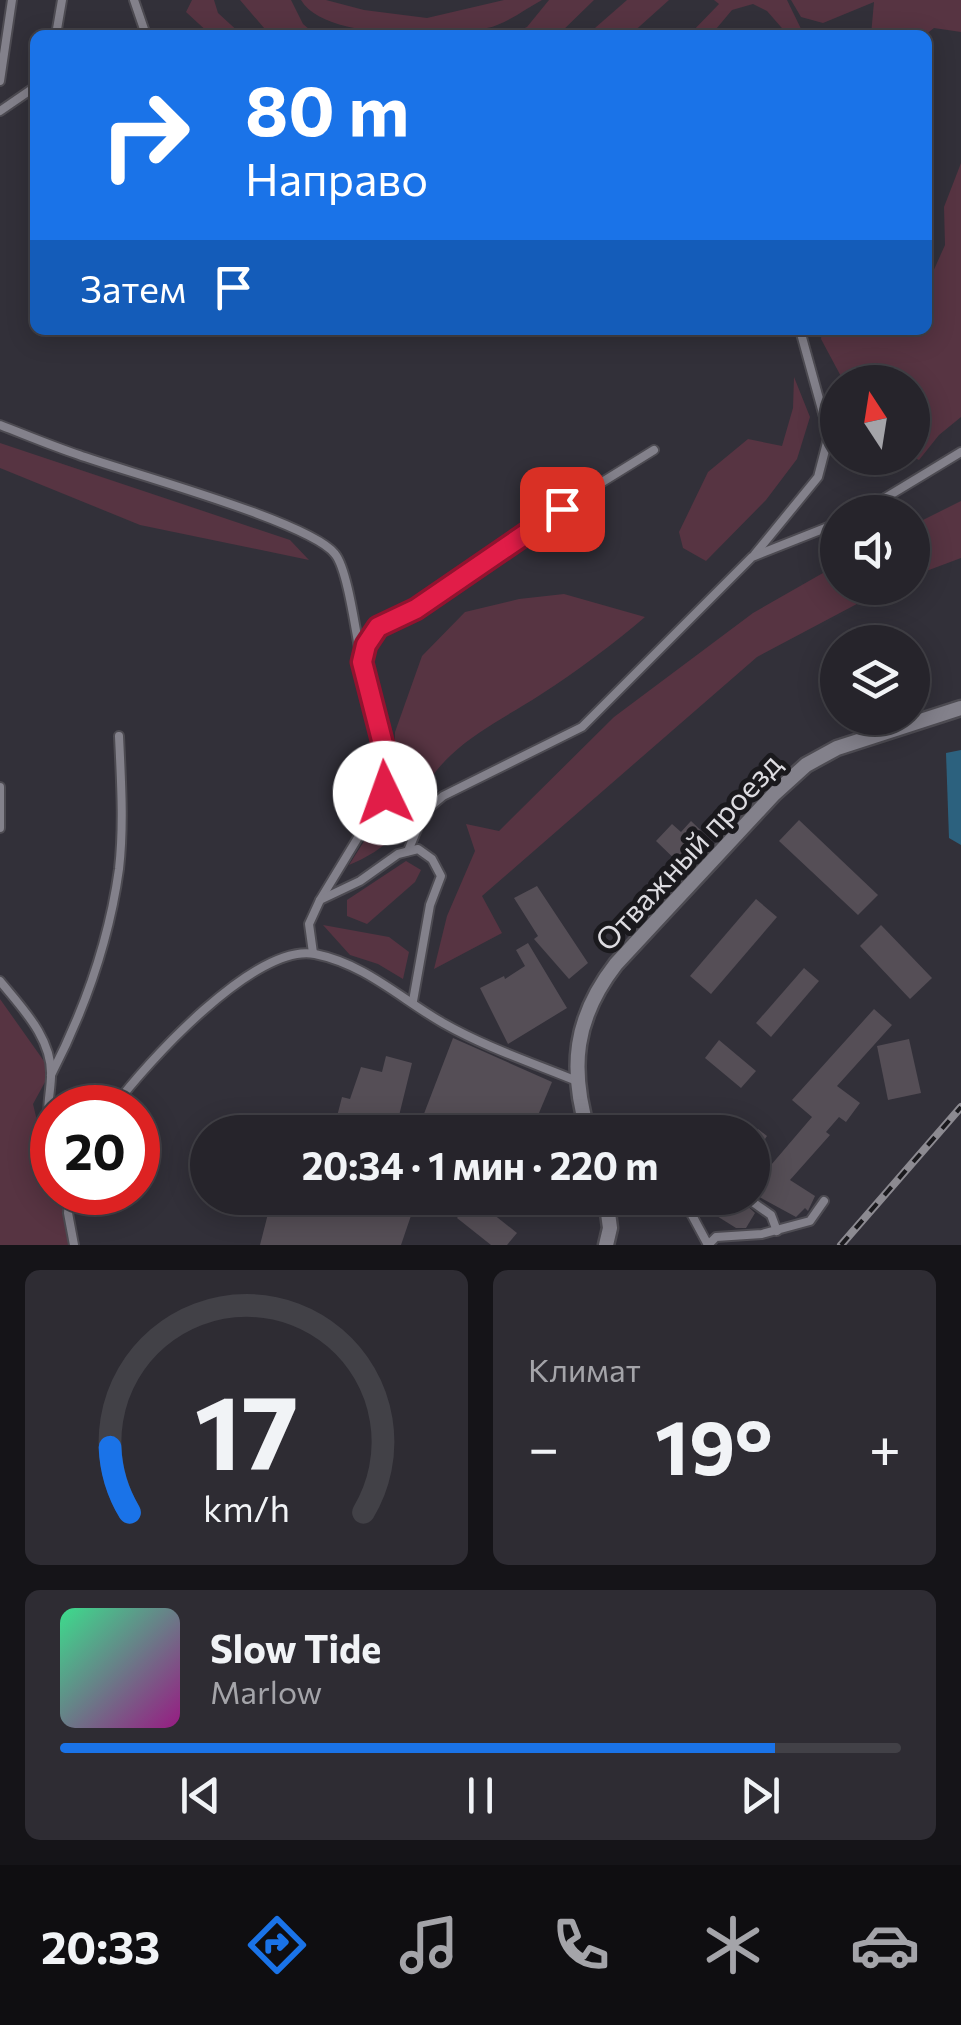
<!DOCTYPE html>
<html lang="ru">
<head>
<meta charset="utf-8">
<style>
  body { margin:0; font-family:Commissioner,sans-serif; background:#2e2c33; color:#f1f3f6; height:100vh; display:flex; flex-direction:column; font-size:38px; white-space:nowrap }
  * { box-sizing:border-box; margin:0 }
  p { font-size:32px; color:#a4a4a9 }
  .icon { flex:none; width:55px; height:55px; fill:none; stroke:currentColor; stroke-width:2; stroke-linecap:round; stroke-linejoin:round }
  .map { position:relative; height:1245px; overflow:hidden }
  .side { display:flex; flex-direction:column; gap:25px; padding:25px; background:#151418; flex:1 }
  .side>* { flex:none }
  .top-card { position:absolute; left:30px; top:30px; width:902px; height:305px; border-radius:15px; box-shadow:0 5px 25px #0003,0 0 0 2px #424147; background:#1a73e8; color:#fff; overflow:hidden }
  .needle { width:65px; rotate:348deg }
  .tools { position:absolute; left:820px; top:365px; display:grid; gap:20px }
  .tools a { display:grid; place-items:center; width:110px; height:110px; border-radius:50%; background:#26242b; box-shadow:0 5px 25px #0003,0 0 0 2px #424147; font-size:50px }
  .speed { position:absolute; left:30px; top:1085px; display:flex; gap:20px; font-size:50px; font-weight:700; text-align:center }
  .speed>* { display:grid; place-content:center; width:130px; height:130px; border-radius:50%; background:#26242b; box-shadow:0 5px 25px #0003,0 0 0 2px #424147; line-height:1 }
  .speed .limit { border:15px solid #d22; background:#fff; color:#111 }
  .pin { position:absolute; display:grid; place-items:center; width:85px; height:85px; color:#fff; margin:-42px; border-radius:20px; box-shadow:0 5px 15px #0006 }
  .me { position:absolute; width:110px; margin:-55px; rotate:357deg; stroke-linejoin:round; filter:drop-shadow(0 0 8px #0008) }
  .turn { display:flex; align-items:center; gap:35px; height:210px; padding:0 50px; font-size:45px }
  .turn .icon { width:130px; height:130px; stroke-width:2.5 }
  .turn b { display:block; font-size:70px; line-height:85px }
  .then { display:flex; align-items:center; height:95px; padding:0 50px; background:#0003; gap:20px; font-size:38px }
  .big { font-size:75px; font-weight:700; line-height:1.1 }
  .side .widget { flex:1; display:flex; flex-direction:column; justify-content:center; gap:15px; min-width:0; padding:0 35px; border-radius:15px; background:#2e2c33 }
  .side .dial { align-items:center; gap:0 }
  .dial svg { height:260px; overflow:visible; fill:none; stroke:#424147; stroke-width:7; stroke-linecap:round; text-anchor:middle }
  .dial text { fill:#f1f3f6; stroke:none }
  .song { display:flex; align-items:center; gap:30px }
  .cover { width:120px; height:120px; border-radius:15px; background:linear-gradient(135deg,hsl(150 70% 55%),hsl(310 70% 35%)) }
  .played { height:10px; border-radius:5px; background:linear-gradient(90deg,#1a73e8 85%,#424147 85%) }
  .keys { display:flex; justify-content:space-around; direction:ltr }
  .heat { display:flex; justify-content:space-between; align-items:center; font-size:55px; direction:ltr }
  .side .tiles { flex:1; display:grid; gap:25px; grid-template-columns:1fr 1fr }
  .widget:last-child { grid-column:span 2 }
  .trip { position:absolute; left:190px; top:1115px; width:580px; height:100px; border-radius:50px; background:#26242b; box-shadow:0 5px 25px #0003,0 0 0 2px #424147; font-weight:700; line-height:100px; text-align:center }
  .dock { display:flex; height:160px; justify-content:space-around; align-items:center; background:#0f0e11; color:#a4a4a9 }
  .dock .icon { width:70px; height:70px }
  .dock .selected { color:#1a73e8 }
  .dock b { font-size:45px; color:#f1f3f6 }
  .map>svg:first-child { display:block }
</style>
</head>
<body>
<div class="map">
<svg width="961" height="1245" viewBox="0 0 961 1245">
  <rect width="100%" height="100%" fill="#323039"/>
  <g fill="#573442">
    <polygon points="192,0 214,0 218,13 242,35 211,35 186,12"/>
    <polygon points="240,0 291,0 303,24 316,35 270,35"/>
    <path d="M301,0h25l38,10 63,8 77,-18h38c-17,9 -37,25 -55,28 -42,8 -162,13 -186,-28z"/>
    <polygon points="549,0 594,0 558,35 508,35 527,27"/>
    <polygon points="627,0 669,0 630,35 587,35"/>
    <polygon points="714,0 787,0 804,35 788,35 767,11 753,4 732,10 711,35 689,35 719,4"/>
    <polygon points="791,0 961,0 961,32 934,28 925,35 871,35 874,2 823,23 801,17"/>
    <polygon points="961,163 961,417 939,435 919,460 913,457 912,382 844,382 821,339 822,330 928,330 928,283 945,245 944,207"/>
    <polygon points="794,377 810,417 797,459 766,500 706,561 683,548 679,532 708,472 748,439 782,446 793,408"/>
    <polygon points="0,443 290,540 309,560 140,525 0,468"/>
    <polygon points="961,501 961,558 913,576 913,525"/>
    <polygon points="837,565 838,588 887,588 757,657 482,896 502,933 434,969 447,916 475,851 466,824 499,831 614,717 753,613"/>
    <path d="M564,594l81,23c-33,28 -68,54 -105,78 -29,19 -64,36 -89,60 -46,43 -33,82 -102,110l45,-71 1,-62 27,-76 43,-44 54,-13z"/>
    <polygon points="406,861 421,870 415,882 367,924 347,916 347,900"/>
    <polygon points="323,925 389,937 409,952 403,979 378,964 350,955"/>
    <polygon points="0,999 51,1071 33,1104 48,1167 52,1168 52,1192 70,1193 74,1245 0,1245"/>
  </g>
  <polygon fill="#2c617e" points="961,750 961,845 949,838 946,753"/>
  <g fill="#554e56">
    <polygon points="799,820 878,895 858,915 779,841"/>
    <polygon points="691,821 712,841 685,869 656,841 672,824 681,832"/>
    <polygon points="537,886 588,963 569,979 534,939 538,936 514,898"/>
    <polygon points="756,899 777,917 711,994 690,976"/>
    <polygon points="881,925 932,978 910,999 860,946"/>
    <polygon points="528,943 567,1008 508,1044 480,988 504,976 505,979 525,966 516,950"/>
    <polygon points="804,968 819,981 771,1037 756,1023"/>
    <polygon points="874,1009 892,1025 837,1086 860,1103 846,1122 839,1117 826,1132 830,1135 790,1180 815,1196 808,1211 805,1208 796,1217 752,1193 752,1137 758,1129 767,1136 755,1154 771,1165 812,1117 792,1100"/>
    <polygon points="453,1038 552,1082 531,1132 417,1132"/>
    <polygon points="909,1039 921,1093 888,1100 877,1046"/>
    <polygon points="719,1040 756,1071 741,1088 705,1058"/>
    <polygon points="386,1056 412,1063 395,1132 333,1132 342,1097 350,1099 361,1067 382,1072"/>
    <polygon points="272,1198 417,1198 401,1245 260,1245"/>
    <polygon points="473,1198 517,1233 507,1245 491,1245 457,1218"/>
    <polygon points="706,1198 739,1198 755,1213 746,1228 736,1228 701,1206"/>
  </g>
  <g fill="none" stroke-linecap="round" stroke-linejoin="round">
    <defs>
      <g id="service">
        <polyline points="134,0 146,35"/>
        <polyline points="56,35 62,0"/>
        <polyline points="0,81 12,0"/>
        <polyline points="0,111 35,87"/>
        <path d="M0,425c26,10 52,21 79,30 47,17 232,67 256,99 13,16 21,81 26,104"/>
        <polyline points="862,512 961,452"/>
        <polyline points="755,554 818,477 829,435 800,330"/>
        <polyline points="0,787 0,828"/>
        <polyline points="408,851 424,812 443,796 582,727 752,557 838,523"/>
        <polyline points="320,900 385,793 386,756 362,662 366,645 378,627 415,609 591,489 654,450"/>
        <polyline points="313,953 309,924 320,900 360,881 398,854 418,849 432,859 441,876 430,905 413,1001"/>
        <path d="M0,981c22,27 53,58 51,96 -1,23 -6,30 1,54"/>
        <path d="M51,1075c33,-64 58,-134 68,-206 5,-44 2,-89 0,-133"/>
        <path d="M113,1108c33,-45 143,-166 202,-154 50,10 86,45 128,69 42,24 90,40 134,58"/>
        <polyline points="70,1192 68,1213 74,1245"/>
        <polyline points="690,1198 686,1204 707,1243"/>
        <polyline points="747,1198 771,1215 777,1231"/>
        <polyline points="708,1245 716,1237 762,1234 810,1221 824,1201"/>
      </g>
      <g id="minor">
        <path d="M588,1132c-19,-64 -14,-114 28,-168l158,-170 32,-29 31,-17 124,-40"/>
        <polyline points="606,1245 610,1228 606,1198"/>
      </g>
    </defs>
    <use href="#service" stroke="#4d4b52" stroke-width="12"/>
    <use href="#minor" stroke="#4d4b52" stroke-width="19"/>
    <use href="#service" stroke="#83818b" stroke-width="8"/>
    <use href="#minor" stroke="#83818b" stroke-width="14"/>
    <defs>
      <polyline id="rail" points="841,1245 961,1107"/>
    </defs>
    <use href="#rail" stroke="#8c8a91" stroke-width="8"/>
    <use href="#rail" stroke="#1a191d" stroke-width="4" stroke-dasharray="11" stroke-linecap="butt"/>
  </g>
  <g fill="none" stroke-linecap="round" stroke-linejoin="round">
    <defs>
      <polyline id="route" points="385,793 386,756 362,662 366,645 378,627 416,609 562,509"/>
    </defs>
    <use href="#route" stroke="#92132f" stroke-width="25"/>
    <use href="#route" stroke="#e11d48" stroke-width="18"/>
  </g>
  <g text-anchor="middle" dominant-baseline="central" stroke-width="10" stroke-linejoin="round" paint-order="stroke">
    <g font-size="30" fill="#dddce1" stroke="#1a191d">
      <text transform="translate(687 851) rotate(-47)">Отважный проезд</text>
    </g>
  </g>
</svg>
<div class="tools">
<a><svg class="needle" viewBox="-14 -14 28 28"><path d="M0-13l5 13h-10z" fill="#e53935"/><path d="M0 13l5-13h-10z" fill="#a4a4a9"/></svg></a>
<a><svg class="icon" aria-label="sound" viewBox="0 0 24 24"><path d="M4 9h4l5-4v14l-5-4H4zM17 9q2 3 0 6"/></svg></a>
<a><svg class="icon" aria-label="layers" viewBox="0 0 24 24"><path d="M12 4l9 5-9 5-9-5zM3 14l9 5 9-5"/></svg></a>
</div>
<div class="speed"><div class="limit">20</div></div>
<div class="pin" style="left:562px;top:509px;background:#d93025"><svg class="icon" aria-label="arrive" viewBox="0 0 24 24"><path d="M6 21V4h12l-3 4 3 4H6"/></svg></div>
<svg class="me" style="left:385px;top:793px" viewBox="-20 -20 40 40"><circle r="19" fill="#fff"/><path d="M0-13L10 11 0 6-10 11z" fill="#e11d48"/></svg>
<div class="trip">20:34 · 1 мин · 220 m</div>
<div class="top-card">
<div class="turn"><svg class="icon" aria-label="right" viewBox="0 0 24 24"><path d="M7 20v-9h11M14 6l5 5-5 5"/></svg><div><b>80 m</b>Направо</div></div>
<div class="then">Затем<svg class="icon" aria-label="arrive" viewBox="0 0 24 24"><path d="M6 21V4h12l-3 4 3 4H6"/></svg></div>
</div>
</div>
<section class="side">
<div class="tiles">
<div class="widget dial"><svg viewBox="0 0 100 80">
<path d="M14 69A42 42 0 1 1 86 69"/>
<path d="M14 69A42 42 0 0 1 8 49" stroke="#1a73e8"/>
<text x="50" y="56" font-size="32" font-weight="700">17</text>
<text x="50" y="72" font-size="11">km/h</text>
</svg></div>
<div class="widget"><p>Климат</p>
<div class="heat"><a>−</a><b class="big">19°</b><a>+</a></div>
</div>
<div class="widget">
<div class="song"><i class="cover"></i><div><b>Slow Tide</b><p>Marlow</p></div></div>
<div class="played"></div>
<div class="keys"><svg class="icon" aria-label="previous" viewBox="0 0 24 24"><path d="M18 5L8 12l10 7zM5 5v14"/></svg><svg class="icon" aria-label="pause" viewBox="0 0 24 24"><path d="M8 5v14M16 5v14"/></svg><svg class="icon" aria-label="next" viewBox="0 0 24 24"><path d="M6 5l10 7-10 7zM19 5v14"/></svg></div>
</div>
</div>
</section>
<nav class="dock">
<b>20:33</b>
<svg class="icon selected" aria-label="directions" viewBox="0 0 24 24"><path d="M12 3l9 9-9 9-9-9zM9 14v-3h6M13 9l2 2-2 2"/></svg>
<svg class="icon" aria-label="music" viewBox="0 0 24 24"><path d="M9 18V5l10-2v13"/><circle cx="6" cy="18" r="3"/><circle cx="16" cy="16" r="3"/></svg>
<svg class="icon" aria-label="phone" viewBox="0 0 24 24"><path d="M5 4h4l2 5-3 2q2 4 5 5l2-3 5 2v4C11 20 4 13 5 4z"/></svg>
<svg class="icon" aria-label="climate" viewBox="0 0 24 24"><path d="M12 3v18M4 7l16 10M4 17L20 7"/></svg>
<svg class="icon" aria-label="car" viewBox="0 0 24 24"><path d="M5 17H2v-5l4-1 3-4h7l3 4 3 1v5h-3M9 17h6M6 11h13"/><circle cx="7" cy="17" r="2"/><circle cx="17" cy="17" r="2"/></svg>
</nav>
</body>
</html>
